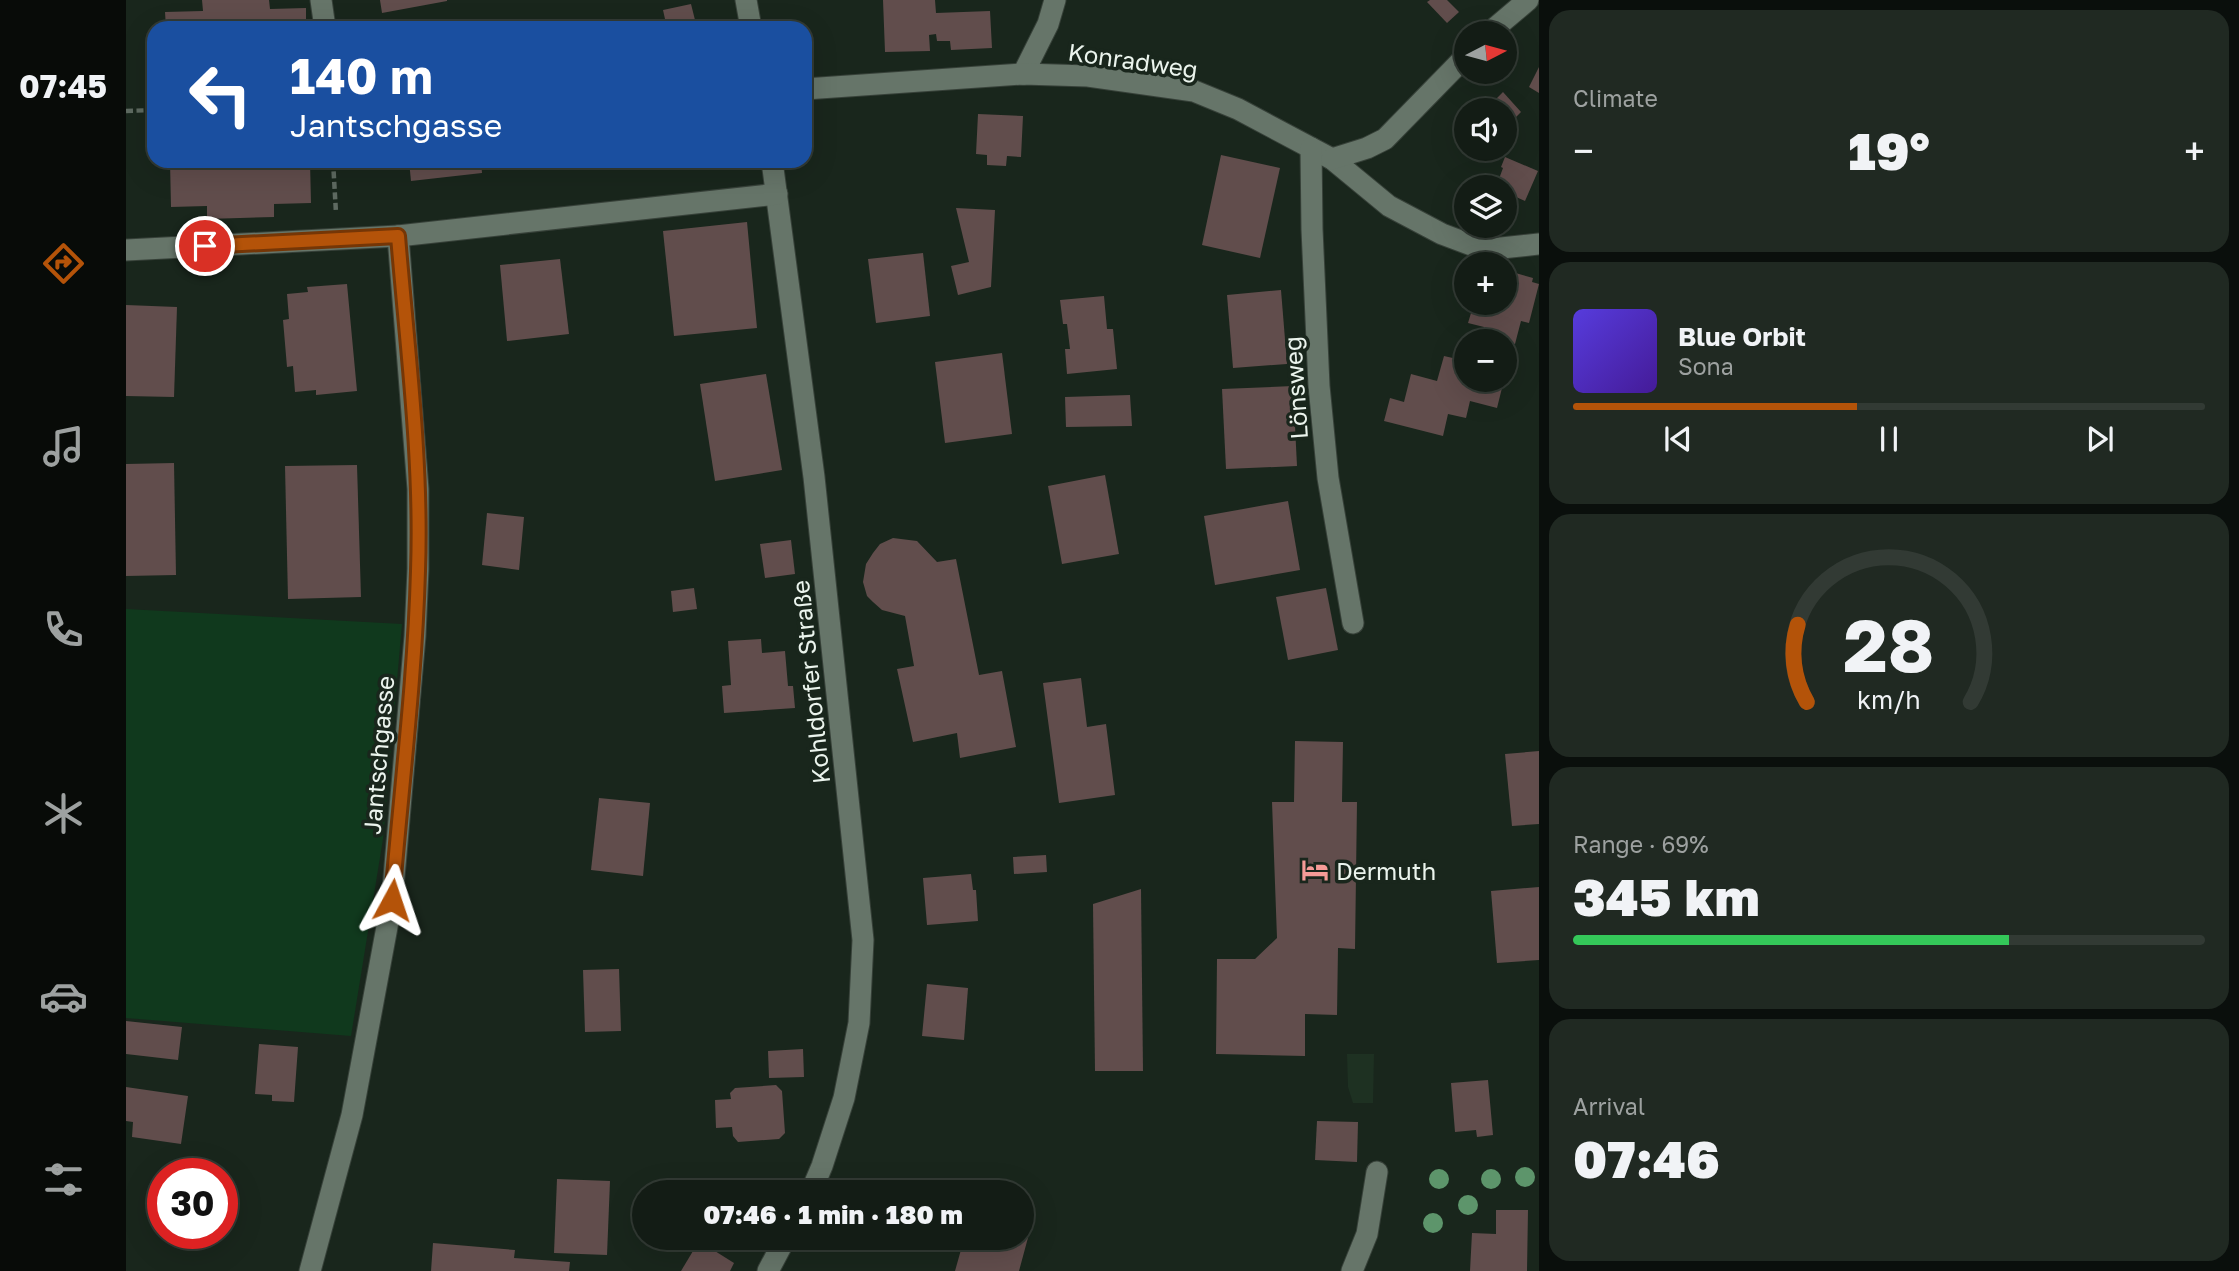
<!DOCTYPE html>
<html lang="en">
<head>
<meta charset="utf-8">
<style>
  body { margin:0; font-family:"Golos Text",sans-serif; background:#202922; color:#f1f3f6; height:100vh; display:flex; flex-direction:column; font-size:26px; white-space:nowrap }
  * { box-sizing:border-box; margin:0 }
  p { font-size:23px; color:#9da1a0 }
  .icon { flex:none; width:38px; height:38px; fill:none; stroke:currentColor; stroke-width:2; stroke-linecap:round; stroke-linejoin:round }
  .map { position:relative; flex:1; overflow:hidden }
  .details { display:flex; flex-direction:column; gap:10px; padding:10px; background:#0a0f0c; width:700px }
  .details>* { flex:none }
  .banner { position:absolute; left:21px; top:21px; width:665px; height:147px; border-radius:21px; box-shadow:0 7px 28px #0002,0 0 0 2px #323a34; background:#1a4fa0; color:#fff; overflow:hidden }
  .needle { width:46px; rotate:84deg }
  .tools { position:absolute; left:1328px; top:21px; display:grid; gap:14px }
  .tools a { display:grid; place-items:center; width:63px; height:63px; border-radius:50%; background:#131c15; box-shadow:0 7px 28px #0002,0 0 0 2px #323a34; font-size:35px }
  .speed { position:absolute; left:21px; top:1158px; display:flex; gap:14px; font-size:35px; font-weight:700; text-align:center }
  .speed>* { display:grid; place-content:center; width:91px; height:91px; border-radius:50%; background:#131c15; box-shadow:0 7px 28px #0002,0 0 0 2px #323a34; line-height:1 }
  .speed .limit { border:10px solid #d22; background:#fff; color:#111 }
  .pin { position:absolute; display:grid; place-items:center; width:60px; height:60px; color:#fff; margin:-30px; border:4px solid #fff; border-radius:50%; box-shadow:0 2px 7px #0007 }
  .me { position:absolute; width:77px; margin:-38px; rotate:5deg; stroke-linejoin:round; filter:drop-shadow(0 0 5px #0008) }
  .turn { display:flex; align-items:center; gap:24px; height:147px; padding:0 28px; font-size:32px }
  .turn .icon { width:91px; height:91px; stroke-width:2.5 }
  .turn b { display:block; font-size:49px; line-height:60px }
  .big { font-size:52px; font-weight:800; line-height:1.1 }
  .details .tile { flex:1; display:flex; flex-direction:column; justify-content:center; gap:10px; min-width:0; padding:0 24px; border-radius:21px; background:#202922 }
  .details .dial { align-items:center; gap:0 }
  .dial svg { height:182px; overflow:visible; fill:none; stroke:#323a34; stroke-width:7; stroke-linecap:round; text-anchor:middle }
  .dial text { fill:#f1f3f6; stroke:none }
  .song { display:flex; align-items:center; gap:21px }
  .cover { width:84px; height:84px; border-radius:10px; background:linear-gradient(135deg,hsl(250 70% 55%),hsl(260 70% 35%)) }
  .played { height:7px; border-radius:4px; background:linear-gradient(90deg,#b45309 45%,#323a34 45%) }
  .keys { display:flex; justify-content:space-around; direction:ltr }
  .heat { display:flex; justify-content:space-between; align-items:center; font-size:38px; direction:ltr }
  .charge { height:10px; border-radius:5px; background:linear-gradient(90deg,#34c759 69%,#323a34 0) }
  .trip { position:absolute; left:506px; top:1180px; width:402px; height:70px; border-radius:35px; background:#131c15; box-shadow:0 7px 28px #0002,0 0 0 2px #323a34; font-weight:800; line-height:70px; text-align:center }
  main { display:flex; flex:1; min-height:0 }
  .dock { display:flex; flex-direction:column; width:126px; justify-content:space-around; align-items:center; background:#080b08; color:#9da1a0 }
  .dock .icon { width:49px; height:49px }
  .dock .selected { color:#b45309 }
  .dock b { font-size:32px; color:#f1f3f6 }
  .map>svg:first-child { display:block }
</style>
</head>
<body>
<main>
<nav class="dock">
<b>07:45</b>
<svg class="icon selected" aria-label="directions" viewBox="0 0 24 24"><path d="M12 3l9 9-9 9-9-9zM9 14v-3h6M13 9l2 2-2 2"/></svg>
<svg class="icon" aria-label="music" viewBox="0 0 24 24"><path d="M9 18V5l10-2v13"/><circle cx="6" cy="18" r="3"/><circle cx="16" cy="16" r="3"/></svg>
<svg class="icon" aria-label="phone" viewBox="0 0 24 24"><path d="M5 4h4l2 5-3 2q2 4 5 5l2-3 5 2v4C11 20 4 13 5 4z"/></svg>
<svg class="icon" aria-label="climate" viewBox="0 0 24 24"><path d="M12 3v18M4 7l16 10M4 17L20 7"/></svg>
<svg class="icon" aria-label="car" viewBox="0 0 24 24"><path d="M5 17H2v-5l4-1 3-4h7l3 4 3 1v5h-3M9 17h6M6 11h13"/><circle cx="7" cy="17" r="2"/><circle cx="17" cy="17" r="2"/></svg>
<svg class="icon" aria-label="filters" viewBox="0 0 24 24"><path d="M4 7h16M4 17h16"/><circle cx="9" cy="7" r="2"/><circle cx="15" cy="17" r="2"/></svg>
</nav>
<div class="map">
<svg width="1413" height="1271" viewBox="0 0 1413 1271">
  <rect width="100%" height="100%" fill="#19261c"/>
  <polygon fill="#1e3122" points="1221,1054 1248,1054 1247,1103 1227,1103 1222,1087"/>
  <polygon fill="#10391d" points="0,609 276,624 257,839 225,1036 0,1018"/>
  <g fill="#614d4c">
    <polygon points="76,0 143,0 144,9 180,8 180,28 40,28 39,12 77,11"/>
    <polygon points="254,0 321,0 321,1 256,13"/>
    <polygon points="757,0 809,0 810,13 864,11 866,48 825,50 824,41 811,41 810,34 803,35 804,51 759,52"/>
    <polygon points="1304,0 1321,0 1333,12 1321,23 1301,2"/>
    <polygon points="565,4 571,28 541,28 537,10"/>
    <polygon points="1413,67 1413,93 1403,87"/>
    <polygon points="1377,92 1395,112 1385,122 1379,116 1379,110 1374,110 1367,102"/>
    <polygon points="852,114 897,116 895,157 881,156 880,166 861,165 861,155 850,154"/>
    <polygon points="1095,155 1154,168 1134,258 1076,245"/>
    <polygon points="1379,157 1412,171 1399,201 1379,192 1379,187 1370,187 1377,168 1375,167"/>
    <polygon points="44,161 184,161 185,203 148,204 148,217 81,219 81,206 45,207"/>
    <polygon points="283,161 355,161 356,173 285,181"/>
    <polygon points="830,208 869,210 865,287 832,295 825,266 843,262"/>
    <polygon points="621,222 631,328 548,336 537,231"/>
    <polygon points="797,253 804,316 750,323 742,259"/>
    <polygon points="434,259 443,334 381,341 374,265"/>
    <polygon points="1379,270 1407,278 1406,282 1413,284 1403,323 1395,321 1389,344 1356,335 1358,327 1342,323 1348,303 1379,303"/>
    <polygon points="221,284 231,391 190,395 190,390 169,392 167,366 161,367 157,320 163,319 161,294 182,292 181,287"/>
    <polygon points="1155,290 1161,364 1107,368 1101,295"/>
    <polygon points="978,296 981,329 987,329 991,369 941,374 939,349 944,349 941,324 937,324 934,300"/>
    <polygon points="0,305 51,307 48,397 0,396"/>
    <polygon points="876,353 886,434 819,443 809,362"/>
    <polygon points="1318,356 1340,361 1340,380 1378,380 1371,408 1344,401 1340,418 1322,414 1317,436 1258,421 1264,398 1278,402 1285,374 1311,381"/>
    <polygon points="640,374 656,470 589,481 574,384"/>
    <polygon points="1167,386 1171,466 1100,469 1096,389"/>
    <polygon points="1004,395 1006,426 940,427 939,397"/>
    <polygon points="48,463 50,575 0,576 0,464"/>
    <polygon points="231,465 235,597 162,599 159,466"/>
    <polygon points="979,475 993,554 936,564 922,486"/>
    <polygon points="1162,501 1174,570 1089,585 1078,516"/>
    <polygon points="361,513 398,517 393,570 356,565"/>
    <polygon points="767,538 791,541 811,562 830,559 853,675 876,671 890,747 834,758 831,733 787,742 771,669 788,666 779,616 756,610 747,602 741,596 737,582 740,564 747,553 754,544"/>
    <polygon points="665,540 669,574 639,578 634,544"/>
    <polygon points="568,588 571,609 547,612 545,591"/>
    <polygon points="1200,588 1212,650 1162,660 1150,597"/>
    <polygon points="635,639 636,653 659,651 662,686 667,686 669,708 598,713 596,686 605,685 602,641"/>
    <polygon points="955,678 961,727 980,724 989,795 933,803 917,683"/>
    <polygon points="1169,741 1217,742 1216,802 1231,802 1229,949 1212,948 1211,1015 1179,1014 1179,1056 1090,1054 1091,959 1129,959 1151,938 1146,802 1168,802"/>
    <polygon points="1413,751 1413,824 1386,826 1379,754"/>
    <polygon points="473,798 524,803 517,876 465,870"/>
    <polygon points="920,855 921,872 888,874 887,857"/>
    <polygon points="845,874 847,890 850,890 852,921 801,925 797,878"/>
    <polygon points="1413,887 1413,960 1371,963 1365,891"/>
    <polygon points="1015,889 1017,1071 969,1071 967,904"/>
    <polygon points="493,969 495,1031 459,1032 457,970"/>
    <polygon points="801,984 842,988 838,1040 796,1036"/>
    <polygon points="0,1021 56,1027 52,1060 0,1054"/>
    <polygon points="133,1044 172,1047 168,1102 146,1101 146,1095 129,1094"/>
    <polygon points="677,1049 678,1077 643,1078 642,1051"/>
    <polygon points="1362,1080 1367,1135 1351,1137 1350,1130 1329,1132 1325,1083"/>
    <polygon points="650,1085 656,1091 659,1133 653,1139 612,1142 607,1136 606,1127 590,1128 589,1100 605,1099 604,1093 609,1088"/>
    <polygon points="0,1087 62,1096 55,1144 6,1137 7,1122 0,1121"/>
    <polygon points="1191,1121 1232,1122 1231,1162 1189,1160"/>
    <polygon points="431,1179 484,1181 481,1255 428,1253"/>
    <polygon points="610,1183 643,1188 642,1192 609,1192"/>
    <polygon points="1370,1210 1402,1210 1401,1271 1344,1271 1346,1233 1370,1234"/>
    <polygon points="896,1232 903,1234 893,1271 829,1271 838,1239 849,1242 850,1237 896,1237"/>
    <polygon points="573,1241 608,1263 604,1271 555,1271"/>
    <polygon points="307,1243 389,1250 388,1258 444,1262 443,1271 305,1271"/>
  </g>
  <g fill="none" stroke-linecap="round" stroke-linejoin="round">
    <defs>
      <g id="minor">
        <polyline points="195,0 199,28"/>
        <polyline points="620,0 625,28"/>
        <polyline points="1363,33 1402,0"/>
        <polyline points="897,74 922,24 929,0"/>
        <polyline points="679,89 897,74 962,76 1068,91 1112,109 1206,159 1263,206 1316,234 1348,246 1366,249 1413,244"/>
        <polyline points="1185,148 1186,229 1193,386 1202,478 1227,623"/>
        <polyline points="1206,159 1241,148 1259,139 1340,56"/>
        <polyline points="646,161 688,477 737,940 733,1023 718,1098 696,1166 685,1192"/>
        <polyline points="0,250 272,236"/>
        <polyline points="184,1271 226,1115 266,900 289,636 292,569 292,489 272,236 651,194"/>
        <polyline points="642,1271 660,1237"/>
        <polyline points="1226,1271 1241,1234 1251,1172"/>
      </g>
    </defs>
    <use href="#minor" stroke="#374139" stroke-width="23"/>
    <g stroke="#5e6a61" stroke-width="4.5" stroke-dasharray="7 3.5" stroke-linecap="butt">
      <polyline points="0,111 28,110"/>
      <polyline points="207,161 210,213"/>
    </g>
    <use href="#minor" stroke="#667569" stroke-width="21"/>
  </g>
  <g fill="#5d956b">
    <circle cx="1399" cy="1177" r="10"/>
    <circle cx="1313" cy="1179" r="10"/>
    <circle cx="1365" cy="1179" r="10"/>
    <circle cx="1342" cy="1205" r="10"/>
    <circle cx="1307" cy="1223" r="10"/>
  </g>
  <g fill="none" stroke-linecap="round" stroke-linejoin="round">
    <defs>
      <path id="route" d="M79,246l193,-10c9,110 24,223 20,335 -3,109 -17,219 -26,329"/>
    </defs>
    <use href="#route" stroke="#753606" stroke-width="18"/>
    <use href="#route" stroke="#b45309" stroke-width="12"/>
  </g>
  <defs>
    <symbol id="hotel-bare" viewBox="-9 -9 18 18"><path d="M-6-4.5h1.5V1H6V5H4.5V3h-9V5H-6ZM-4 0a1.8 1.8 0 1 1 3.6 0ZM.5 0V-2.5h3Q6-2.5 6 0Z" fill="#f59b97" stroke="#19261c" stroke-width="2.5" paint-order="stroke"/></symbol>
  </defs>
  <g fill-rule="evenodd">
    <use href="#hotel-bare" x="1170" y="851" width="38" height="38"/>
  </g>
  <g text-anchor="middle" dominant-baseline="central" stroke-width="7" stroke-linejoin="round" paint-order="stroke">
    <g font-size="24" fill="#ebf4ed" stroke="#19261c">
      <text transform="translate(1007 60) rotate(8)">Konradweg</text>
      <text transform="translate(1169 388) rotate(-94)">Lönsweg</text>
      <text transform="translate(684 682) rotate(-96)">Kohldorfer Straße</text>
      <text transform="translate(252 755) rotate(-85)">Jantschgasse</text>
    </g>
    <g font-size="24" fill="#ebf4ed" stroke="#19261c" text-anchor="start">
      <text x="1210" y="870">Dermuth</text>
    </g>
  </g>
</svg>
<div class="tools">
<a><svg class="needle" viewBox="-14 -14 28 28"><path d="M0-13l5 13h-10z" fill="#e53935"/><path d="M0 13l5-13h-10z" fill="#9da1a0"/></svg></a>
<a><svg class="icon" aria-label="sound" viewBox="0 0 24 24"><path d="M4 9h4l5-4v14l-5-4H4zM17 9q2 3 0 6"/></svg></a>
<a><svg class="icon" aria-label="layers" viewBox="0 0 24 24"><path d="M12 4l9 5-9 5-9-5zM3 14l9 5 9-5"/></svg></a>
<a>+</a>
<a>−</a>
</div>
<div class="speed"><div class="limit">30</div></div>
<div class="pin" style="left:79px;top:246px;background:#d93025"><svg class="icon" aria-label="arrive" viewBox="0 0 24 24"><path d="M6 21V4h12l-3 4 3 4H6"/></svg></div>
<svg class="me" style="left:266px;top:900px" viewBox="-20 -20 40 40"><path d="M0-17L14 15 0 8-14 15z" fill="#b45309" stroke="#fff" stroke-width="4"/></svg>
<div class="trip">07:46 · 1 min · 180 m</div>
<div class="banner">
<div class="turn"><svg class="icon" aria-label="left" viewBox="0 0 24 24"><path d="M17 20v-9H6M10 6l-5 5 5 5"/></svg><div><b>140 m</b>Jantschgasse</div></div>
</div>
</div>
<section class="details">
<div class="tile"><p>Climate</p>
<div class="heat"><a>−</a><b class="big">19°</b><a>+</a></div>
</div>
<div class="tile">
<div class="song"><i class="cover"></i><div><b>Blue Orbit</b><p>Sona</p></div></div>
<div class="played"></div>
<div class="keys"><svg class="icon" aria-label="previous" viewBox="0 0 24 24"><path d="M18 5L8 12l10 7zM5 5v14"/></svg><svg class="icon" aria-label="pause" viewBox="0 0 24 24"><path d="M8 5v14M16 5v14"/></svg><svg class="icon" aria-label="next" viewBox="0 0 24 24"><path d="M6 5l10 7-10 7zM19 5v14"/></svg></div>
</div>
<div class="tile dial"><svg viewBox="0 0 100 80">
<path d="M14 69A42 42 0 1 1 86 69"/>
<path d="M14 69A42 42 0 0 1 10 35" stroke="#b45309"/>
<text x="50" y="56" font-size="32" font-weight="700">28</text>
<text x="50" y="72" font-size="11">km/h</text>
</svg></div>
<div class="tile"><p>Range · 69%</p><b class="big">345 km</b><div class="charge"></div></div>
<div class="tile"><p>Arrival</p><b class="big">07:46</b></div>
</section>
</main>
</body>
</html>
